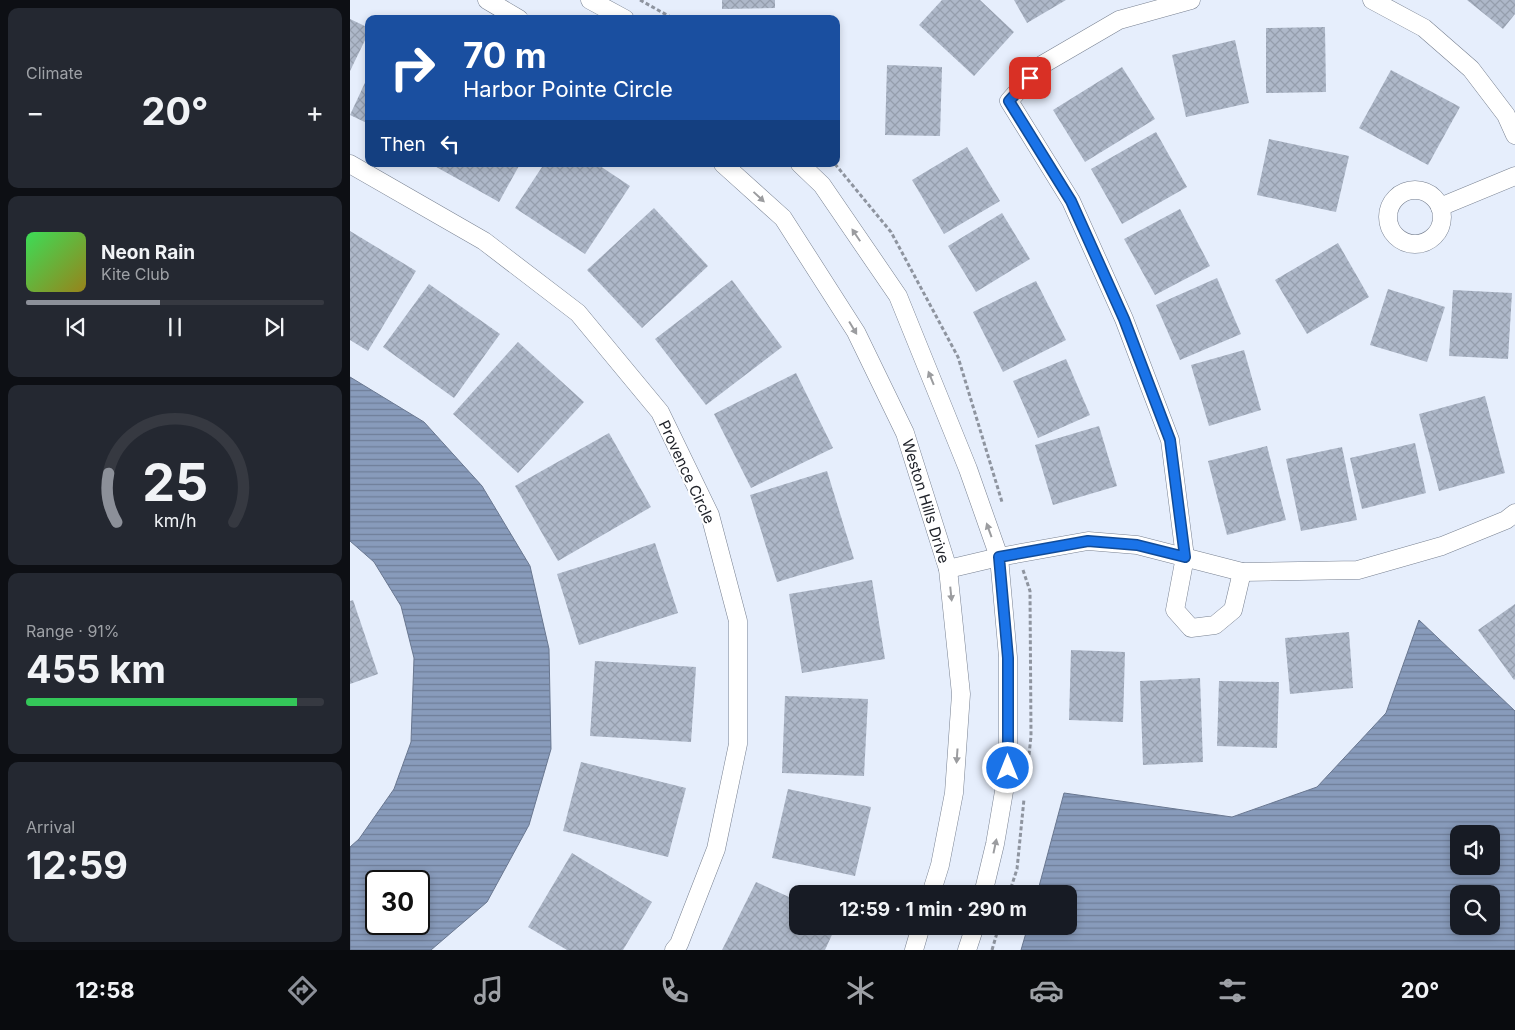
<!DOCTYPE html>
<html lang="en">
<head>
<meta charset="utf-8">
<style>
  body { margin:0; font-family:Inter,sans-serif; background:#242831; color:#f1f3f6; height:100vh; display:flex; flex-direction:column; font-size:19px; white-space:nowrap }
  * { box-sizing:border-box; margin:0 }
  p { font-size:16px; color:#9ea1a6 }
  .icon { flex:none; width:28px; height:28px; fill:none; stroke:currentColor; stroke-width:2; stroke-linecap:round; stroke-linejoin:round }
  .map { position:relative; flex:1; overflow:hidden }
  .drawer { display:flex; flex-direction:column; gap:8px; padding:8px; background:#0d0f14; width:350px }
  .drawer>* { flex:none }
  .top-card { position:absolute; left:15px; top:15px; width:475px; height:152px; border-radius:10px; box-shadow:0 2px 8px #0003; background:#1a4fa0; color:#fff; overflow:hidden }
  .tools { position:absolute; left:1100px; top:825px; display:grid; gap:10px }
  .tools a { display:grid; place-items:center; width:50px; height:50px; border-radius:10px; background:#171b24; box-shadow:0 2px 8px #0003; font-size:25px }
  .speed { position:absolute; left:15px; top:870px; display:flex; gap:10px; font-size:25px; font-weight:700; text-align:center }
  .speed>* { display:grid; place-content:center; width:65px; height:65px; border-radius:50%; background:#171b24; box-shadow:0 2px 8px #0003; line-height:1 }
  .speed .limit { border:2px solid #111; border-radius:8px; background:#fff; color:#111 }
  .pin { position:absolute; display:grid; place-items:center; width:42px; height:42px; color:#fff; margin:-21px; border-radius:10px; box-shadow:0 2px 8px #0006 }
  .me { position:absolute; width:55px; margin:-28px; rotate:0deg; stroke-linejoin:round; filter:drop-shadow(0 0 4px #0008) }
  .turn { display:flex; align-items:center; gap:18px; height:105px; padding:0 15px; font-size:22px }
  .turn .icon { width:65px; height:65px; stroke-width:2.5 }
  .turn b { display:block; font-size:35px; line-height:42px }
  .then { display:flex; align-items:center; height:48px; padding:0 15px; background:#0003; gap:10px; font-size:19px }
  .big { font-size:38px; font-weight:700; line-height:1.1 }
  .drawer .tile { flex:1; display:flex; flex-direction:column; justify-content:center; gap:8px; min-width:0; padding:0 18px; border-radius:10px; background:#242831 }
  .drawer .dial { align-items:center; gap:0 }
  .dial svg { height:130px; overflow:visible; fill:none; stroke:#363941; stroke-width:7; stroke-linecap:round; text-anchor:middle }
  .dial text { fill:#f1f3f6; stroke:none }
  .song { display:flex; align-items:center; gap:15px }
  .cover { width:60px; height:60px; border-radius:8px; background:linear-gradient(135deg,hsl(130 70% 55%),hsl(50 70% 35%)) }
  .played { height:5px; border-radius:2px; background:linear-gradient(90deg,#8c9099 45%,#363941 45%) }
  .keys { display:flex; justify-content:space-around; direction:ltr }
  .heat { display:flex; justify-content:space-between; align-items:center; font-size:28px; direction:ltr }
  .charge { height:8px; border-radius:4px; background:linear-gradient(90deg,#34c759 91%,#363941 0) }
  .trip { position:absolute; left:439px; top:885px; width:288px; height:50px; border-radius:10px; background:#171b24; box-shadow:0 2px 8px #0003; font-weight:700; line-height:50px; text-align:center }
  .menu { display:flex; height:80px; justify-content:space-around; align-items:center; background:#090b0e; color:#9ea1a6 }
  .menu .icon { width:35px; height:35px }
  .menu .active { color:#8c9099 }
  .menu b { font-size:22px; color:#f1f3f6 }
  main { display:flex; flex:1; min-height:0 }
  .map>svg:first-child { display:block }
</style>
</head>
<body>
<main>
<section class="drawer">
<div class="tile"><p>Climate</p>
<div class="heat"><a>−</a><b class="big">20°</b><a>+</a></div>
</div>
<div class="tile">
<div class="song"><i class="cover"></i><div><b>Neon Rain</b><p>Kite Club</p></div></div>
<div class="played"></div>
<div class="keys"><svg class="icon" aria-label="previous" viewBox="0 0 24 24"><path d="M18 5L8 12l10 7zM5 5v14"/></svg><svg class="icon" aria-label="pause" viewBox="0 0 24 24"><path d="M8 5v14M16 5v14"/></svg><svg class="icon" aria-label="next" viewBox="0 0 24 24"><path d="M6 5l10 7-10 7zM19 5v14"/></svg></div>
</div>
<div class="tile dial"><svg viewBox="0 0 100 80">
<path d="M14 69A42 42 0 1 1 86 69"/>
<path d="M14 69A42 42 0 0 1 9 39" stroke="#8c9099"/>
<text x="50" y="56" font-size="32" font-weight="700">25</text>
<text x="50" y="72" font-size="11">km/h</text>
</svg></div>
<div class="tile"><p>Range · 91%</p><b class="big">455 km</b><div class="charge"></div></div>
<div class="tile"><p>Arrival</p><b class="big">12:59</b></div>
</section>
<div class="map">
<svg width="1165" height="950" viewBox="0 0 1165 950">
  <defs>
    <pattern id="water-rules" width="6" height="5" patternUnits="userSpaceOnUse" patternTransform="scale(1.25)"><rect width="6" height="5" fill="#889bbb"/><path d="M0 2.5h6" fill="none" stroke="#6f7e98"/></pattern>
    <pattern id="building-cross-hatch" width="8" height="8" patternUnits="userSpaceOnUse" patternTransform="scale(1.25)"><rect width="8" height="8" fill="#aeb8c9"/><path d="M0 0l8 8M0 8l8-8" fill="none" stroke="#959ead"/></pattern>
  </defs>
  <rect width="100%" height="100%" fill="#e6eefc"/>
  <g fill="url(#water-rules)" stroke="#697790" fill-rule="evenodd">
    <path d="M0,377l74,45 58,64 48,80 19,83 2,100 -22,76 -42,77 -56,48h-81v-103l9,-8 35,-50 17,-47 3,-84 -13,-52 -27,-44 -24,-21zM26,881h43v43h-43z"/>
    <path d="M1069,620l96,91v239h-494l7,-24h40v-32h-31l27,-101 168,24 85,-30 69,-74zM1109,834h32v32h-32zM1109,894h32v32h-32z"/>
  </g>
  <g fill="url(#building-cross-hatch)">
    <polygon points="372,0 425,0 425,8 372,9"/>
    <polygon points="592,0 630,0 664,32 624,76 569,25"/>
    <polygon points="664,0 716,0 677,23"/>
    <polygon points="1117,0 1165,0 1165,14 1153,29"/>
    <polygon points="0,19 19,28 19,32 0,71"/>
    <polygon points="975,27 976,92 916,93 916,28"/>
    <polygon points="885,40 899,103 836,117 822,55"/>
    <polygon points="537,65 592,67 590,136 535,135"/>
    <polygon points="772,67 805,119 735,162 703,110"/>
    <polygon points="1041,70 1110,107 1078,165 1009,128"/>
    <polygon points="19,74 19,124 0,115"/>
    <polygon points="806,132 837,187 772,224 741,169"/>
    <polygon points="919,139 999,156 986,212 907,195"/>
    <polygon points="617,147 650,201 594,234 562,180"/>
    <polygon points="81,164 170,164 149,202"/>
    <polygon points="194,164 247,164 280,186 235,254 165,208"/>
    <polygon points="304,208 358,266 292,328 237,270"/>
    <polygon points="830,209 860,266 805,295 774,239"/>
    <polygon points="652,213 680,259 626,292 598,246"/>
    <polygon points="0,231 66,271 18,351 0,340"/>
    <polygon points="988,243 1019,297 957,334 925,280"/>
    <polygon points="867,278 891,334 830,360 806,305"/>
    <polygon points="382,280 432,347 356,405 305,339"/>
    <polygon points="686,281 716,340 653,372 623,312"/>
    <polygon points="79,284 150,334 104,398 33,347"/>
    <polygon points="1038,289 1095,307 1077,362 1020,345"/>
    <polygon points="1103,290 1162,293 1158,359 1099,356"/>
    <polygon points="168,342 234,402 168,473 103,414"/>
    <polygon points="894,350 911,410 859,426 841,365"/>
    <polygon points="716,359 740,415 688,438 663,381"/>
    <polygon points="446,373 483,448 401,488 364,414"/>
    <polygon points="1135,396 1155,473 1089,491 1069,414"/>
    <polygon points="749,426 767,486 703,505 685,445"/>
    <polygon points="259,433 301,507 208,561 165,486"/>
    <polygon points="1065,443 1076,493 1012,509 1000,458"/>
    <polygon points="917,446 936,520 877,535 858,461"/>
    <polygon points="992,447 1007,520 951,531 936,459"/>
    <polygon points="477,471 504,559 427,582 400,495"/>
    <polygon points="305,543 328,613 229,645 207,574"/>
    <polygon points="522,580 535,659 452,673 439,594"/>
    <polygon points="3,600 28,674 0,684 0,601"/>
    <polygon points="1165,604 1165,679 1164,680 1128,630"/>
    <polygon points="999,632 1003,688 940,694 935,638"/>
    <polygon points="721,650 775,652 773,722 719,720"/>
    <polygon points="245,661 346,667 341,742 240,736"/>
    <polygon points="850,678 853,762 793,765 790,681"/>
    <polygon points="869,681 929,682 927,748 867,746"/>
    <polygon points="435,696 518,699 514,776 432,773"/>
    <polygon points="231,762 336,788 318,857 213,831"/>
    <polygon points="438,789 521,807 505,876 422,858"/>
    <polygon points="222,853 302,902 273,950 217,950 178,927"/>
    <polygon points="406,882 448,901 448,926 486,926 475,950 372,950"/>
  </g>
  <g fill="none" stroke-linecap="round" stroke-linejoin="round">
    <defs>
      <g id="street">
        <polyline points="137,0 169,19"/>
        <polyline points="240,0 275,19"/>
        <polyline points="841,0 769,20 690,66 659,101 721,201 774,319 820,440 835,557 825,610 841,628 865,625 883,610 892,572"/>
        <polyline points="1022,0 1074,28 1121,69 1156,115 1165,135"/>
        <polyline points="0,164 134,241 228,313 310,412 360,515 388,621 388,744 366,849 329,944 324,950"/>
        <polyline points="373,164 433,218 506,332 555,433 598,569 611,694 604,793 590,865 581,894"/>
        <polyline points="450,164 472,185 548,296 618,469 649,557 658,657 658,768 645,844 633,894"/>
        <circle cx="1065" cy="217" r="27"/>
        <polyline points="1090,207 1165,176"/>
        <polyline points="598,569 649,557 738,541 787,545 892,572 1008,570 1092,546 1156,520 1165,513"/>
        <polyline points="564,950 571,926"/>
        <polyline points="617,950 625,926"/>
      </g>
    </defs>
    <use href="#street" stroke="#788191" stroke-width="19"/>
    <g stroke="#8e949f" stroke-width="3" stroke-dasharray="4 2.5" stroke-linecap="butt">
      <polyline points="290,0 324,19"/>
      <polyline points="485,164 541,232 608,357 652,502"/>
      <polyline points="673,570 680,591 681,736 679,755"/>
      <polyline points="659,894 667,869 674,799"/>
      <polyline points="642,950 649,926"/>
    </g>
    <use href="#street" stroke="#fff" stroke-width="18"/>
  </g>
  <defs><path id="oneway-solid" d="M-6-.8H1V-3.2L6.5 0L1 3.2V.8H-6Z" transform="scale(1.25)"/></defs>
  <g fill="#9b9c9f">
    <use href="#oneway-solid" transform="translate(409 197) rotate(43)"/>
    <use href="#oneway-solid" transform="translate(506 235) rotate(-124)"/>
    <use href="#oneway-solid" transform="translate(503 328) rotate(59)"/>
    <use href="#oneway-solid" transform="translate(581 378) rotate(-112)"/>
    <use href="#oneway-solid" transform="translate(639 530) rotate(-110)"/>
    <use href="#oneway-solid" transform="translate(601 594) rotate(84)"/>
    <use href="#oneway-solid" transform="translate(607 756) rotate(94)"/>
    <use href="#oneway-solid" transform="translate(645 846) rotate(-78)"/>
  </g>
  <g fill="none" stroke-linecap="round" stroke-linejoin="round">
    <defs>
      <polyline id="route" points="658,768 658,658 649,557 738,541 787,545 835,557 820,440 774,319 721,201 659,101 680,78"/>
    </defs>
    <use href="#route" stroke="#114b97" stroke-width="12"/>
    <use href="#route" stroke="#1a73e8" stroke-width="9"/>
  </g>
  <g text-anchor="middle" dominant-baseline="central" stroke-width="4.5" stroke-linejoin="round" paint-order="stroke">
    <g font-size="15" fill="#20232a" stroke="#fff">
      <text transform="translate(337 472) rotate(65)">Provence Circle</text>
      <text transform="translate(576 501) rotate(73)">Weston Hills Drive</text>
    </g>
  </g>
</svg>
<div class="tools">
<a><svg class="icon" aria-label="sound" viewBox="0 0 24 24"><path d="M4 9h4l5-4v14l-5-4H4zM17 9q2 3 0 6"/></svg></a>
<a><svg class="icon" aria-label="search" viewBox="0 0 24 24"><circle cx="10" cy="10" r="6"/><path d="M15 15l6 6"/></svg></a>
</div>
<div class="speed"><div class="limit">30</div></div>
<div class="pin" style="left:680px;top:78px;background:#d93025"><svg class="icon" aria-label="arrive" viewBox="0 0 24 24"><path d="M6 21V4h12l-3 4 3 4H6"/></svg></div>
<svg class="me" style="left:658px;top:768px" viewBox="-20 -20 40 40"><circle r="17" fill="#1a73e8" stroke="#fff" stroke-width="3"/><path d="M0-11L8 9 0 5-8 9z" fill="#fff"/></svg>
<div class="trip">12:59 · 1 min · 290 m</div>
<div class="top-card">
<div class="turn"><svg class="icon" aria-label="right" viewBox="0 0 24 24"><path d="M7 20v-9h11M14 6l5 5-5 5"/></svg><div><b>70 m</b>Harbor Pointe Circle</div></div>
<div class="then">Then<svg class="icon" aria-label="left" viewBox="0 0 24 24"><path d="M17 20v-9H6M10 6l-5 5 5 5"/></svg></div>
</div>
</div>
</main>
<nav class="menu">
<b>12:58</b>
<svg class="icon active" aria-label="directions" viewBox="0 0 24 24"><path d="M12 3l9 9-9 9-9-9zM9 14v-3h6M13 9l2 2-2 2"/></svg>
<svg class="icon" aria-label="music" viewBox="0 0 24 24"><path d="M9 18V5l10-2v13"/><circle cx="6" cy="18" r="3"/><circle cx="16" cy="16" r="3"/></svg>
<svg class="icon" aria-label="phone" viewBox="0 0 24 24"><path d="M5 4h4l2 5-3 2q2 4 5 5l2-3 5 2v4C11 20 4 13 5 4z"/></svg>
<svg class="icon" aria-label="climate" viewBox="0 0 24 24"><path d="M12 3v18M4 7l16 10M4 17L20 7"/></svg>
<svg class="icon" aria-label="car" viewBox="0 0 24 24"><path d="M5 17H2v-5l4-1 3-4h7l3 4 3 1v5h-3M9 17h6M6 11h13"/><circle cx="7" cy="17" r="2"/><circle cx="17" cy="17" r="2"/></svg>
<svg class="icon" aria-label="filters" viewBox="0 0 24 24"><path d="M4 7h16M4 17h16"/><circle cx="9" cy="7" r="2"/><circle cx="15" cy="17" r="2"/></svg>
<b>20°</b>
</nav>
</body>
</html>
